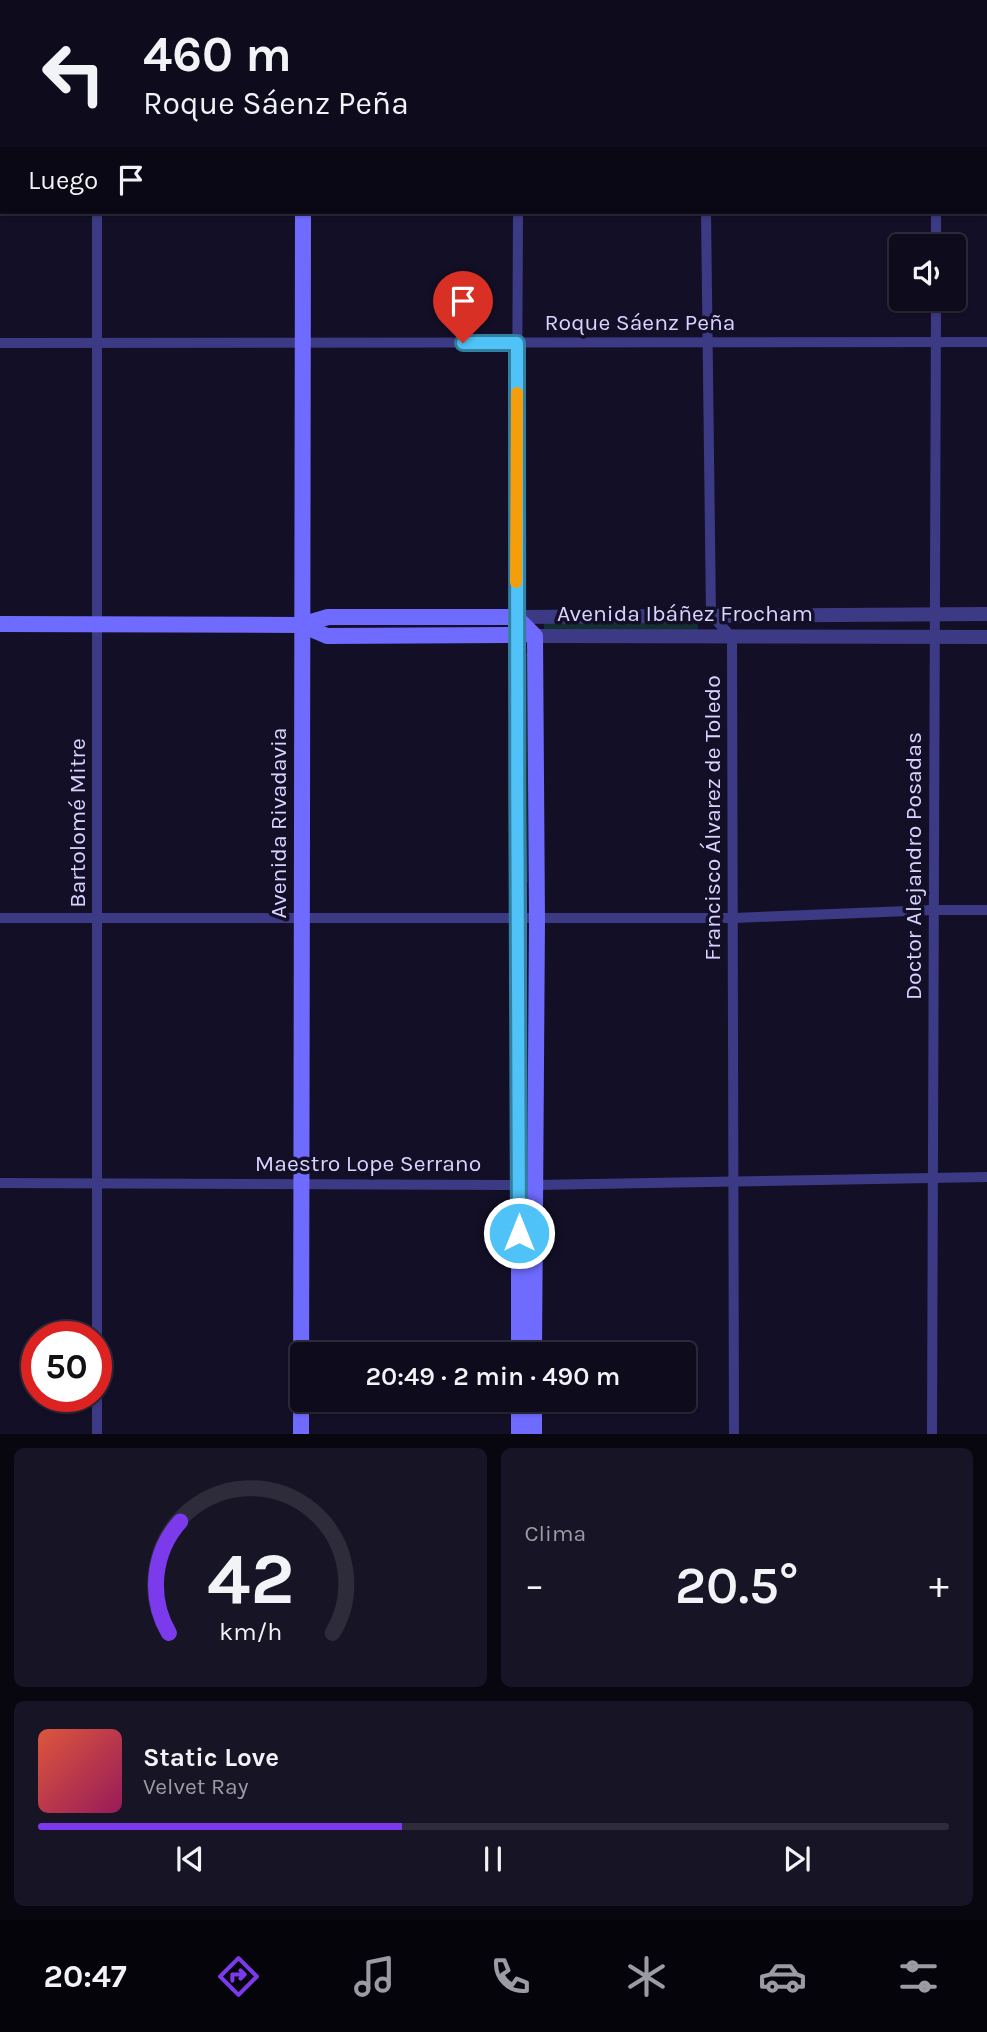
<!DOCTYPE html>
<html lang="es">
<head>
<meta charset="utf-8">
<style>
  body { margin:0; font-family:Karla,sans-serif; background:#171425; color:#f1f3f6; height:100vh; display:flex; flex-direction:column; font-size:26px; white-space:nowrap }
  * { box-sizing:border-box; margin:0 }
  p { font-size:23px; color:#9b9ba3 }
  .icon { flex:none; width:38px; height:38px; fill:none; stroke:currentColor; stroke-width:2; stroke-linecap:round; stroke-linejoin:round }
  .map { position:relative; height:1434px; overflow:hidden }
  .side { display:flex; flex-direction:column; gap:14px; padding:14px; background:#08060f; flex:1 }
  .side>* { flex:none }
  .top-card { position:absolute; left:0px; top:0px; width:987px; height:214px; box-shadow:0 2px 5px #0004,0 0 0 2px #2e2b3b; background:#0e0b1c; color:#f1f3f6; overflow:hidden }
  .tools { position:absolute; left:889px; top:234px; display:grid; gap:14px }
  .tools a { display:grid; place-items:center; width:77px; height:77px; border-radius:7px; background:#0e0b1c; box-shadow:0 2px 5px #0004,0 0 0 2px #2e2b3b; font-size:35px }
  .speed { position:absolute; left:21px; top:1321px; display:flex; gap:14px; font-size:35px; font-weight:700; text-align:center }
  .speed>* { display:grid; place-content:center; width:91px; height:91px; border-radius:50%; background:#0e0b1c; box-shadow:0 2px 5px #0004,0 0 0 2px #2e2b3b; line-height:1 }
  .speed .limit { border:10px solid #d22; background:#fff; color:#111 }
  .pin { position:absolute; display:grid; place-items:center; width:60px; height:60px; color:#fff; margin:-72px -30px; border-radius:50% 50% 50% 0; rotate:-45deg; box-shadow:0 0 7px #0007 }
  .pin .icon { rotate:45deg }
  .me { position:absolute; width:77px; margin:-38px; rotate:0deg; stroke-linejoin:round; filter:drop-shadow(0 0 5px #0008) }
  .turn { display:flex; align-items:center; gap:24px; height:147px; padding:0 28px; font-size:32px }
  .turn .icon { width:91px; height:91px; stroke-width:2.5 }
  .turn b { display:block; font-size:49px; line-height:60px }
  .then { display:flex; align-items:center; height:66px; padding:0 28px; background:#0003; gap:14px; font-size:26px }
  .big { font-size:52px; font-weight:600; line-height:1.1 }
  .side .tile { flex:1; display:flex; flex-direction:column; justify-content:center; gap:10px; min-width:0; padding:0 24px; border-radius:10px; background:#171425 }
  .side .dial { align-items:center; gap:0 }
  .dial svg { height:182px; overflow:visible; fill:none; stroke:#2e2b3b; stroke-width:7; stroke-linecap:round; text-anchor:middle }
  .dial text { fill:#f1f3f6; stroke:none }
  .song { display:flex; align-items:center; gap:21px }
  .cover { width:84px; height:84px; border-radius:10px; background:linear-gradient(135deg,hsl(10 70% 55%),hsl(330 70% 35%)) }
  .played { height:7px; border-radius:4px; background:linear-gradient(90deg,#7c3aed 40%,#2e2b3b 40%) }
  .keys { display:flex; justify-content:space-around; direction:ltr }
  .heat { display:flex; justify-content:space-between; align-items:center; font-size:38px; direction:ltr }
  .side .tiles { flex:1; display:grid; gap:14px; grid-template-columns:1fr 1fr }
  .tile:last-child { grid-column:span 2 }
  .trip { position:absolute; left:290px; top:1342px; width:406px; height:70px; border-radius:7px; background:#0e0b1c; box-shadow:0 2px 5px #0004,0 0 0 2px #2e2b3b; font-weight:600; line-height:70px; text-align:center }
  .dock { display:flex; height:112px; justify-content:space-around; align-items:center; background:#06040b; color:#9b9ba3 }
  .dock .icon { width:49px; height:49px }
  .dock .selected { color:#7c3aed }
  .dock b { font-size:32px; color:#f1f3f6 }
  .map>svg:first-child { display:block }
</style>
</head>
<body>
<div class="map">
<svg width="987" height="1434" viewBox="0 0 987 1434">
  <rect width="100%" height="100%" fill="#130f26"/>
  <g fill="#12302f">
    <rect x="544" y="621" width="154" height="10"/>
    <rect x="524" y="653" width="4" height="230"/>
  </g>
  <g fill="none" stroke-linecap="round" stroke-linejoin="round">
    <g stroke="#3d3a85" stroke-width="10">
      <polyline points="96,0 96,2"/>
      <polyline points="702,0 702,2"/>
      <polyline points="518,2 518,0"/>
      <polyline points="937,2 937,0"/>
      <polyline points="985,75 987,75"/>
      <polyline points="0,82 2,82"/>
      <polyline points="706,212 711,615 732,637 734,1434"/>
      <polyline points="936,247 936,212"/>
      <polyline points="0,343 987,342"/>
      <polyline points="516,617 518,212"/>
      <polyline points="0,918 734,918 933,910 987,910"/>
      <polyline points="0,1183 535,1185 987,1177"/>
      <polyline points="97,1434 97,212"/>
      <polyline points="932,1434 936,299"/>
    </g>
    <g stroke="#3d3a85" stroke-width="14">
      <polyline points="516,617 987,614"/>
      <polyline points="535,636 987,637"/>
    </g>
    <g stroke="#6f6bff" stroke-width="16">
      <polyline points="303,2 303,0"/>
      <polyline points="516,617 535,636 537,919 534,1354"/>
      <polyline points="516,617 519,919 519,1354"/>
      <polyline points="0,624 301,625 328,617 516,617"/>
      <polyline points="301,625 327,636 523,635"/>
      <polyline points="301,1434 303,212"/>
      <polyline points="519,1434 519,1400"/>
      <polyline points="534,1434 534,1400"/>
    </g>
  </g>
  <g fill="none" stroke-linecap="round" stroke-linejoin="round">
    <defs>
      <path id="route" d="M463,343h54c-2,297 2,593 2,890"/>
    </defs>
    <use href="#route" stroke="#337fa1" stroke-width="18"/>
    <use href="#route" stroke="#4fc3f7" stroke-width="12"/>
    <polyline stroke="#f59e0b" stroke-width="12" points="516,582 517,393"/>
  </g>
  <g text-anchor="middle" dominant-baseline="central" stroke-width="7" stroke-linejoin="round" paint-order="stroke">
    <g font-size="23" fill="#d9d4ff" stroke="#130f26">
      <text x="640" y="322">Roque Sáenz Peña</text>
      <text x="685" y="613">Avenida Ibáñez Frocham</text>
      <text transform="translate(712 818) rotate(-90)">Francisco Álvarez de Toledo</text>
      <text transform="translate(77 823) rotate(-90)">Bartolomé Mitre</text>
      <text transform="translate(278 823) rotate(-90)">Avenida Rivadavia</text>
      <text transform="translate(913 866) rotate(-90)">Doctor Alejandro Posadas</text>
      <text x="368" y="1163">Maestro Lope Serrano</text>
    </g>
  </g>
</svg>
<div class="tools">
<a><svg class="icon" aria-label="sound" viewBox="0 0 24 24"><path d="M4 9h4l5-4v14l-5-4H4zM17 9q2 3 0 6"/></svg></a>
</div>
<div class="speed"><div class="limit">50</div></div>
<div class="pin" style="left:463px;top:343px;background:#d93025"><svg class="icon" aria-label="arrive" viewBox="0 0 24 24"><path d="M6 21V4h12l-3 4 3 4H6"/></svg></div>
<svg class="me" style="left:519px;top:1233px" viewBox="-20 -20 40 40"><circle r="17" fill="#4fc3f7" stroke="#fff" stroke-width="3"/><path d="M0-11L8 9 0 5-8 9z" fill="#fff"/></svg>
<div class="trip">20:49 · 2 min · 490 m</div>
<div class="top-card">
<div class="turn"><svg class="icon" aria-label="left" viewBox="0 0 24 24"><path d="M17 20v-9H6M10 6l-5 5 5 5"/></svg><div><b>460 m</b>Roque Sáenz Peña</div></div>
<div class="then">Luego<svg class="icon" aria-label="arrive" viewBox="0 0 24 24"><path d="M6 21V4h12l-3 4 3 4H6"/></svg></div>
</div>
</div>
<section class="side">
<div class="tiles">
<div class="tile dial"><svg viewBox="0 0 100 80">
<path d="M14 69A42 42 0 1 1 86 69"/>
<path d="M14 69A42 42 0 0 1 19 20" stroke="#7c3aed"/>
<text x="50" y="56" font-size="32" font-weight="700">42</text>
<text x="50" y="72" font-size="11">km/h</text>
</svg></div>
<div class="tile"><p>Clima</p>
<div class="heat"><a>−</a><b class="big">20.5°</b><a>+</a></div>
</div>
<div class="tile">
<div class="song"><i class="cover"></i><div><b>Static Love</b><p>Velvet Ray</p></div></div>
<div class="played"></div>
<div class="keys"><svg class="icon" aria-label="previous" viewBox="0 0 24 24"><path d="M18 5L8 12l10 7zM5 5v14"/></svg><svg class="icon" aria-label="pause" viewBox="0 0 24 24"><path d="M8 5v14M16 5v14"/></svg><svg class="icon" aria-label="next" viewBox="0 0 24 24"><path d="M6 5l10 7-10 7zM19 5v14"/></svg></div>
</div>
</div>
</section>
<nav class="dock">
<b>20:47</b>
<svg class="icon selected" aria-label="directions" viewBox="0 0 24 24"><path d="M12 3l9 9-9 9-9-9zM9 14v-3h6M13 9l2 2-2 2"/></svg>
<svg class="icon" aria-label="music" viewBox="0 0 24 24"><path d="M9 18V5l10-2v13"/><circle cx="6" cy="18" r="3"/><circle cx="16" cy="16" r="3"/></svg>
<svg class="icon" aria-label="phone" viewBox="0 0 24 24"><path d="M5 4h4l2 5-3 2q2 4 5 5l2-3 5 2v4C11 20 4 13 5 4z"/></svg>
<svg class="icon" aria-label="climate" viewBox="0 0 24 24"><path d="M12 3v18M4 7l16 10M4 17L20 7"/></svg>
<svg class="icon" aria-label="car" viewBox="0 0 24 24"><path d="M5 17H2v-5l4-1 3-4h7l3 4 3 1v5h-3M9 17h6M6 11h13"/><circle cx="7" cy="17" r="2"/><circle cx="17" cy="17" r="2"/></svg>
<svg class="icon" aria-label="filters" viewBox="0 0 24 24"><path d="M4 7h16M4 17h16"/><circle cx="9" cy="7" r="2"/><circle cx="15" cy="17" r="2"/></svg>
</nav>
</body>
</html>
